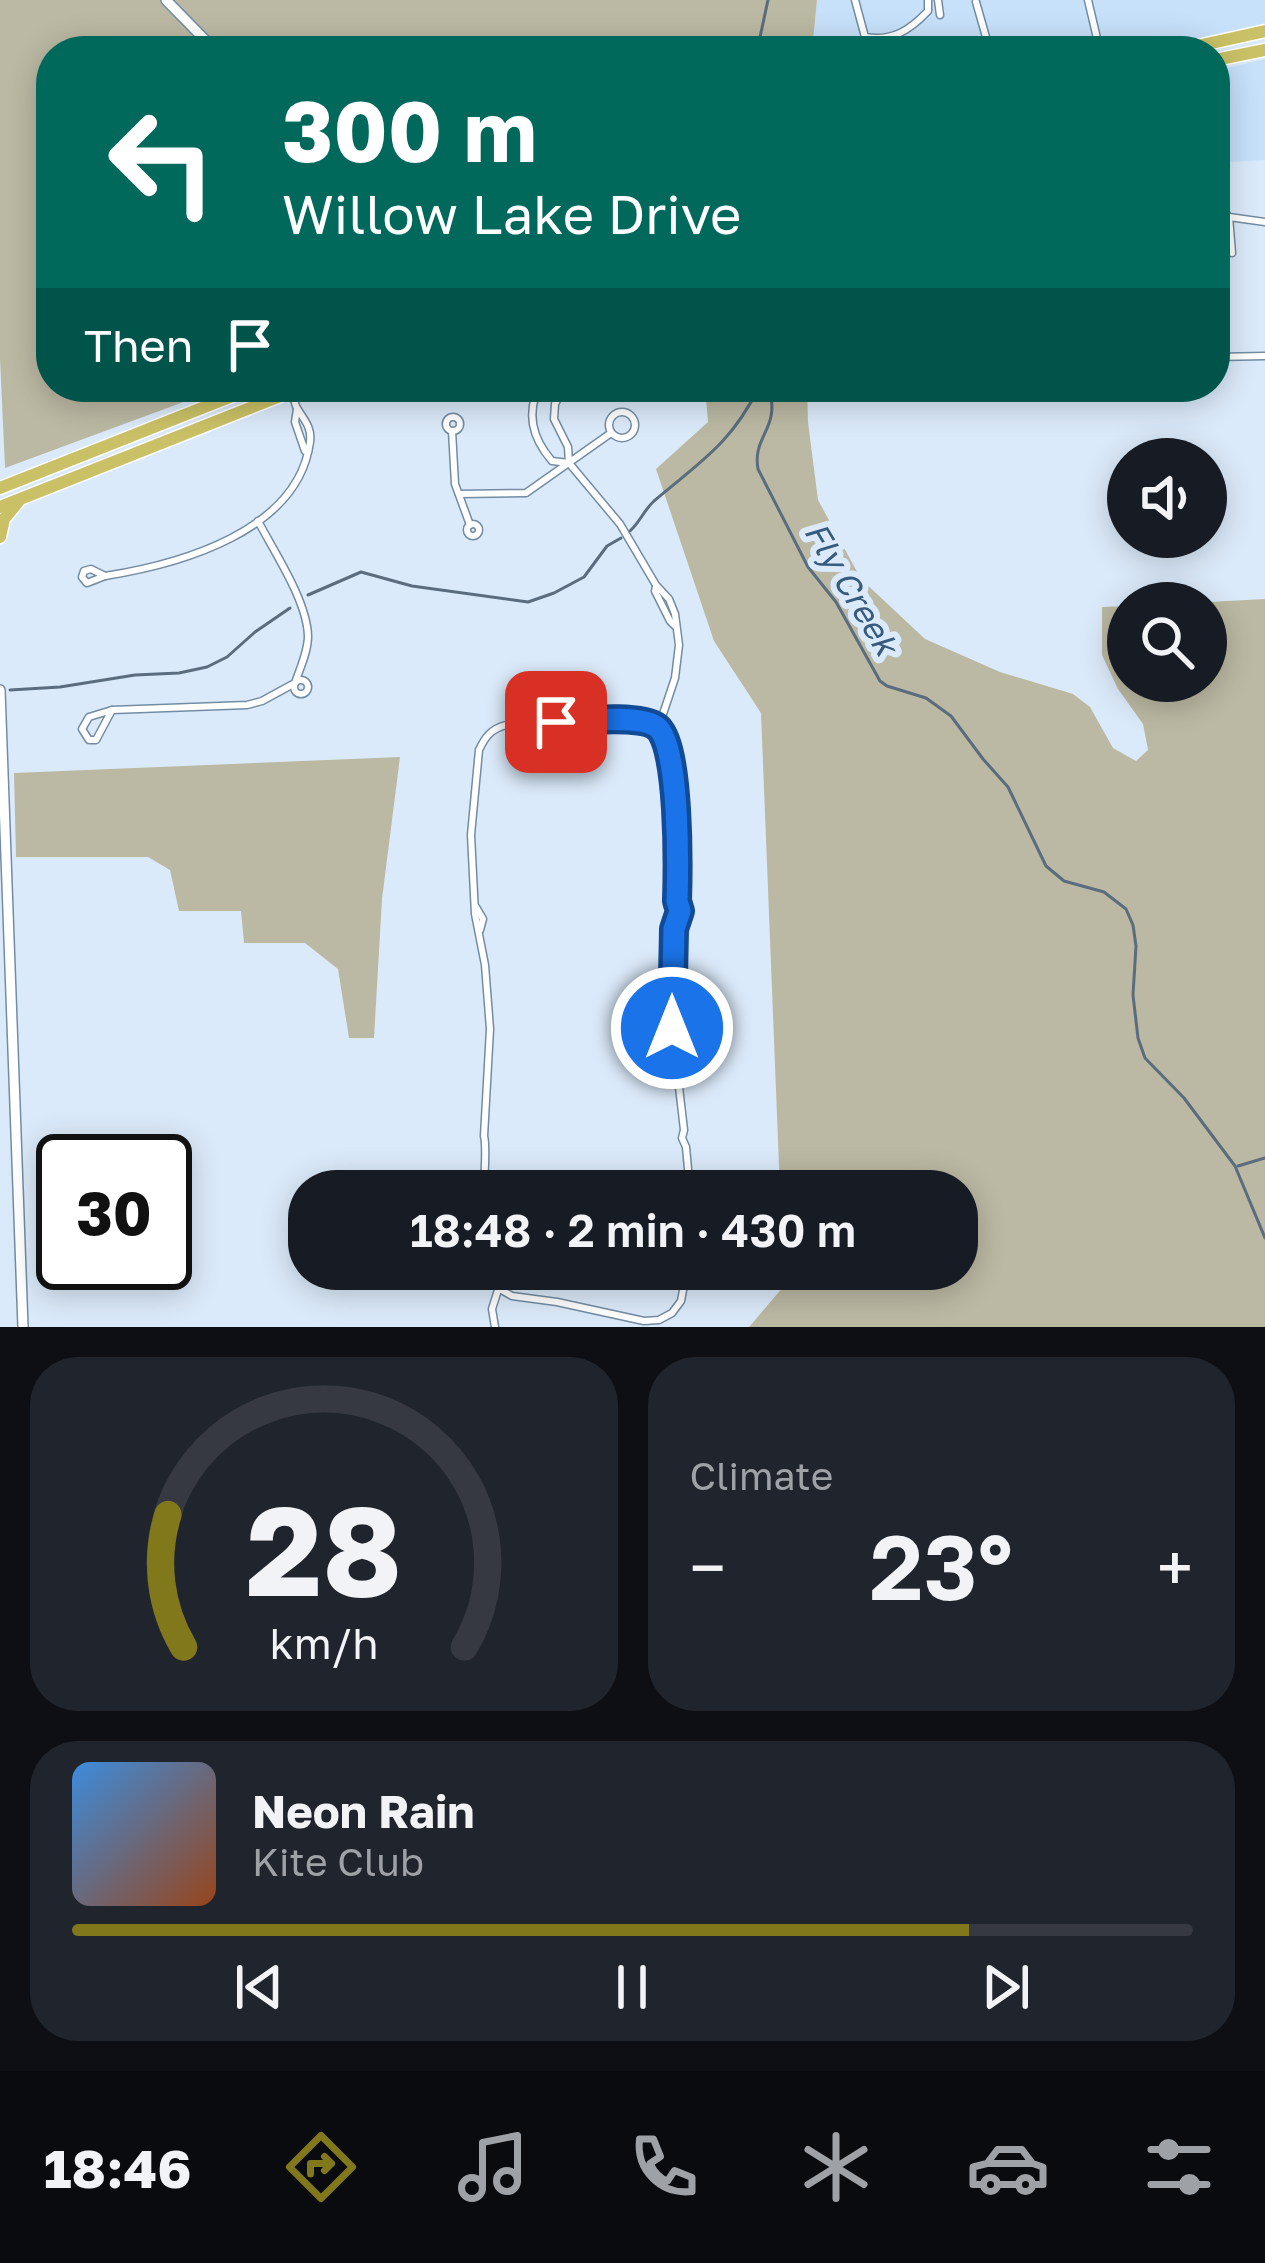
<!DOCTYPE html>
<html lang="en">
<head>
<meta charset="utf-8">
<style>
  body { margin:0; font-family:"Golos Text",sans-serif; background:#20242c; color:#f1f3f6; height:100vh; display:flex; flex-direction:column; font-size:45px; white-space:nowrap }
  * { box-sizing:border-box; margin:0 }
  p { font-size:39px; color:#9ea1a6 }
  .icon { flex:none; width:66px; height:66px; fill:none; stroke:currentColor; stroke-width:2; stroke-linecap:round; stroke-linejoin:round }
  .map { position:relative; height:1327px; overflow:hidden }
  .details { display:flex; flex-direction:column; gap:30px; padding:30px; background:#0d0f14; flex:1 }
  .details>* { flex:none }
  .top-card { position:absolute; left:36px; top:36px; width:1194px; height:366px; border-radius:48px; box-shadow:0 6px 30px #0003; background:#00695c; color:#fff; overflow:hidden }
  .controls { position:absolute; left:1107px; top:438px; display:grid; gap:24px }
  .controls a { display:grid; place-items:center; width:120px; height:120px; border-radius:50%; background:#171b24; box-shadow:0 6px 30px #0003; font-size:60px }
  .speed { position:absolute; left:36px; top:1134px; display:flex; gap:24px; font-size:60px; font-weight:700; text-align:center }
  .speed>* { display:grid; place-content:center; width:156px; height:156px; border-radius:50%; background:#171b24; box-shadow:0 6px 30px #0003; line-height:1 }
  .speed .limit { border:6px solid #111; border-radius:18px; background:#fff; color:#111 }
  .pin { position:absolute; display:grid; place-items:center; width:102px; height:102px; color:#fff; margin:-51px; border-radius:24px; box-shadow:0 6px 18px #0006 }
  .me { position:absolute; width:132px; margin:-66px; rotate:0deg; stroke-linejoin:round; filter:drop-shadow(0 0 9px #0008) }
  .turn { display:flex; align-items:center; gap:42px; height:252px; padding:0 48px; font-size:54px }
  .turn .icon { width:156px; height:156px; stroke-width:2.5 }
  .turn b { display:block; font-size:84px; line-height:102px }
  .then { display:flex; align-items:center; height:114px; padding:0 48px; background:#0003; gap:24px; font-size:45px }
  .big { font-size:90px; font-weight:600; line-height:1.1 }
  .details .widget { flex:1; display:flex; flex-direction:column; justify-content:center; gap:18px; min-width:0; padding:0 42px; border-radius:48px; background:#20242c }
  .details .dial { align-items:center; gap:0 }
  .dial svg { height:312px; overflow:visible; fill:none; stroke:#363941; stroke-width:7; stroke-linecap:round; text-anchor:middle }
  .dial text { fill:#f1f3f6; stroke:none }
  .song { display:flex; align-items:center; gap:36px }
  .cover { width:144px; height:144px; border-radius:18px; background:linear-gradient(135deg,hsl(210 70% 55%),hsl(20 70% 35%)) }
  .played { height:12px; border-radius:6px; background:linear-gradient(90deg,#81771b 80%,#363941 80%) }
  .keys { display:flex; justify-content:space-around; direction:ltr }
  .heat { display:flex; justify-content:space-between; align-items:center; font-size:66px; direction:ltr }
  .details .tiles { flex:1; display:grid; gap:30px; grid-template-columns:1fr 1fr }
  .widget:last-child { grid-column:span 2 }
  .trip { position:absolute; left:288px; top:1170px; width:690px; height:120px; border-radius:48px; background:#171b24; box-shadow:0 6px 30px #0003; font-weight:600; line-height:120px; text-align:center }
  .dock { display:flex; height:192px; justify-content:space-around; align-items:center; background:#090b0e; color:#9ea1a6 }
  .dock .icon { width:84px; height:84px }
  .dock .on { color:#81771b }
  .dock b { font-size:54px; color:#f1f3f6 }
  .map>svg:first-child { display:block }
</style>
</head>
<body>
<div class="map">
<svg width="1265" height="1327" viewBox="0 0 1265 1327">
  <rect width="100%" height="100%" fill="#dbeafa"/>
  <g fill="#c7e1fa">
    <polygon points="817,0 1265,0 1265,24 1143,51 815,51 813,42"/>
    <polygon points="1265,59 1265,160 1215,163 1215,71"/>
  </g>
  <g fill="#bbb9a3">
    <polygon points="0,0 817,0 813,41 815,51 51,51 51,387 224,387 5,468 0,359"/>
    <polygon points="705,387 807,387 808,422 818,500 861,579 925,639 1000,672 1073,694 1090,707 1113,748 1136,761 1148,750 1143,724 1118,689 1102,655 1102,607 1128,606 1128,681 1206,681 1206,603 1189,603 1265,599 1265,1327 749,1327 784,1286 783,1269 957,1269 957,1191 780,1191 761,713 714,641 656,469 708,422"/>
    <polygon points="400,757 382,899 374,1038 349,1038 338,969 305,943 244,943 241,911 179,911 170,870 148,857 16,857 14,773"/>
  </g>
  <g fill="none" stroke-linecap="round" stroke-linejoin="round">
    <g stroke="#5a6c7e" stroke-width="3">
      <polyline points="757,51 768,0"/>
      <path d="M769,387c12,43 -17,48 -11,82l50,98 28,35 44,79 7,5 39,12 25,18 32,43 25,28 38,79 18,15 40,11 22,17 7,16 3,21 -3,49 5,43 7,20 39,40 51,68 30,72"/>
      <path d="M630,531c10,-9 14,-21 24,-30 46,-39 77,-57 105,-114"/>
      <polyline points="308,595 361,572 412,586 528,602 554,593 584,577 607,546 621,538"/>
      <polyline points="10,690 60,687 135,675 179,673 207,667 227,657 255,632 290,608"/>
      <polyline points="1238,1166 1265,1158"/>
    </g>
    <defs>
      <g id="minor">
        <path d="M855,0l10,37c27,5 45,-7 63,-26v-11"/>
        <polyline points="938,0 940,15"/>
        <polyline points="1088,0 1100,51"/>
        <polyline points="976,2 990,51"/>
        <polyline points="1215,200 1229,217 1265,222"/>
        <polyline points="1229,217 1232,253"/>
        <polyline points="1215,357 1265,356"/>
        <path d="M539,387c-13,27 -7,51 13,74l17,2"/>
        <polyline points="564,387 555,404 554,419 568,447 569,463 620,524 656,585 669,599 675,614 679,645 675,678 663,714 654,724"/>
        <polyline points="297,409 295,422 305,451"/>
        <circle cx="622" cy="425" r="13"/>
        <circle cx="453" cy="424" r="7"/>
        <polyline points="452,431 455,484 470,525"/>
        <polyline points="459,494 526,493 611,433"/>
        <circle cx="473" cy="530" r="6"/>
        <polygon points="91,569 105,576 87,583 82,577 84,571"/>
        <path d="M105,576c76,-12 193,-45 205,-134 2,-15 -6,-22 -13,-34 -3,-5 -3,-12 -5,-18"/>
        <polyline points="656,587 655,591 670,621 675,626"/>
        <circle cx="301" cy="687" r="7"/>
        <path d="M112,710l135,-5 15,-4 33,-18c5,-15 13,-31 13,-47 -1,-35 -33,-83 -50,-115"/>
        <polygon points="112,710 96,740 89,740 82,729 89,717"/>
        <polyline points="476,907 483,919 480,930"/>
        <path d="M484,1191c0,-15 3,-44 0,-55l6,-107 -5,-64 -10,-51 -4,-79 8,-85c6,-13 12,-21 27,-25l125,-4 23,3c22,24 29,138 23,172 -1,6 -4,12 -6,18l4,7 -3,106 12,103 -2,8 4,9 4,44"/>
        <polyline points="492,1269 498,1288 512,1296 557,1302 644,1321 659,1320 672,1313 681,1301 687,1269"/>
        <polyline points="495,1327 492,1309 498,1290"/>
      </g>
      <polyline id="tertiary" points="166,0 216,51"/>
      <polyline id="secondary" points="0,690 23,1327"/>
      <g id="primary">
        <polyline points="1175,51 1265,31"/>
        <polyline points="1215,60 1265,50"/>
        <polyline points="0,488 255,387"/>
        <polyline points="0,507 303,387"/>
        <polyline points="0,537 4,519 18,502"/>
      </g>
    </defs>
    <use href="#minor" stroke="#738ca3" stroke-width="9"/>
    <use href="#tertiary" stroke="#738ca3" stroke-width="12"/>
    <use href="#secondary" stroke="#738ca3" stroke-width="12"/>
    <use href="#primary" stroke="#fff" stroke-width="15"/>
    <use href="#minor" stroke="#fff" stroke-width="6"/>
    <use href="#tertiary" stroke="#fff" stroke-width="9"/>
    <use href="#secondary" stroke="#fff" stroke-width="9"/>
    <use href="#primary" stroke="#cac166" stroke-width="12"/>
  </g>
  <g fill="none" stroke-linecap="round" stroke-linejoin="round">
    <defs>
      <path id="route" d="M556,722c22,-1 84,-8 101,5 23,18 21,143 20,174l3,10 -6,18 -2,99"/>
    </defs>
    <use href="#route" stroke="#114b97" stroke-width="30"/>
    <use href="#route" stroke="#1a73e8" stroke-width="21"/>
  </g>
  <g text-anchor="middle" dominant-baseline="central" stroke-width="12" stroke-linejoin="round" paint-order="stroke">
    <g font-size="33" font-style="italic" fill="#365b7d" stroke="#dbeafa">
      <text transform="translate(852 588) rotate(59)">Fly Creek</text>
    </g>
  </g>
</svg>
<div class="controls">
<a><svg class="icon" aria-label="sound" viewBox="0 0 24 24"><path d="M4 9h4l5-4v14l-5-4H4zM17 9q2 3 0 6"/></svg></a>
<a><svg class="icon" aria-label="search" viewBox="0 0 24 24"><circle cx="10" cy="10" r="6"/><path d="M15 15l6 6"/></svg></a>
</div>
<div class="speed"><div class="limit">30</div></div>
<div class="pin" style="left:556px;top:722px;background:#d93025"><svg class="icon" aria-label="arrive" viewBox="0 0 24 24"><path d="M6 21V4h12l-3 4 3 4H6"/></svg></div>
<svg class="me" style="left:672px;top:1028px" viewBox="-20 -20 40 40"><circle r="17" fill="#1a73e8" stroke="#fff" stroke-width="3"/><path d="M0-11L8 9 0 5-8 9z" fill="#fff"/></svg>
<div class="trip">18:48 · 2 min · 430 m</div>
<div class="top-card">
<div class="turn"><svg class="icon" aria-label="left" viewBox="0 0 24 24"><path d="M17 20v-9H6M10 6l-5 5 5 5"/></svg><div><b>300 m</b>Willow Lake Drive</div></div>
<div class="then">Then<svg class="icon" aria-label="arrive" viewBox="0 0 24 24"><path d="M6 21V4h12l-3 4 3 4H6"/></svg></div>
</div>
</div>
<section class="details">
<div class="tiles">
<div class="widget dial"><svg viewBox="0 0 100 80">
<path d="M14 69A42 42 0 1 1 86 69"/>
<path d="M14 69A42 42 0 0 1 10 35" stroke="#81771b"/>
<text x="50" y="56" font-size="32" font-weight="700">28</text>
<text x="50" y="72" font-size="11">km/h</text>
</svg></div>
<div class="widget"><p>Climate</p>
<div class="heat"><a>−</a><b class="big">23°</b><a>+</a></div>
</div>
<div class="widget">
<div class="song"><i class="cover"></i><div><b>Neon Rain</b><p>Kite Club</p></div></div>
<div class="played"></div>
<div class="keys"><svg class="icon" aria-label="previous" viewBox="0 0 24 24"><path d="M18 5L8 12l10 7zM5 5v14"/></svg><svg class="icon" aria-label="pause" viewBox="0 0 24 24"><path d="M8 5v14M16 5v14"/></svg><svg class="icon" aria-label="next" viewBox="0 0 24 24"><path d="M6 5l10 7-10 7zM19 5v14"/></svg></div>
</div>
</div>
</section>
<nav class="dock">
<b>18:46</b>
<svg class="icon on" aria-label="directions" viewBox="0 0 24 24"><path d="M12 3l9 9-9 9-9-9zM9 14v-3h6M13 9l2 2-2 2"/></svg>
<svg class="icon" aria-label="music" viewBox="0 0 24 24"><path d="M9 18V5l10-2v13"/><circle cx="6" cy="18" r="3"/><circle cx="16" cy="16" r="3"/></svg>
<svg class="icon" aria-label="phone" viewBox="0 0 24 24"><path d="M5 4h4l2 5-3 2q2 4 5 5l2-3 5 2v4C11 20 4 13 5 4z"/></svg>
<svg class="icon" aria-label="climate" viewBox="0 0 24 24"><path d="M12 3v18M4 7l16 10M4 17L20 7"/></svg>
<svg class="icon" aria-label="car" viewBox="0 0 24 24"><path d="M5 17H2v-5l4-1 3-4h7l3 4 3 1v5h-3M9 17h6M6 11h13"/><circle cx="7" cy="17" r="2"/><circle cx="17" cy="17" r="2"/></svg>
<svg class="icon" aria-label="filters" viewBox="0 0 24 24"><path d="M4 7h16M4 17h16"/><circle cx="9" cy="7" r="2"/><circle cx="15" cy="17" r="2"/></svg>
</nav>
</body>
</html>
